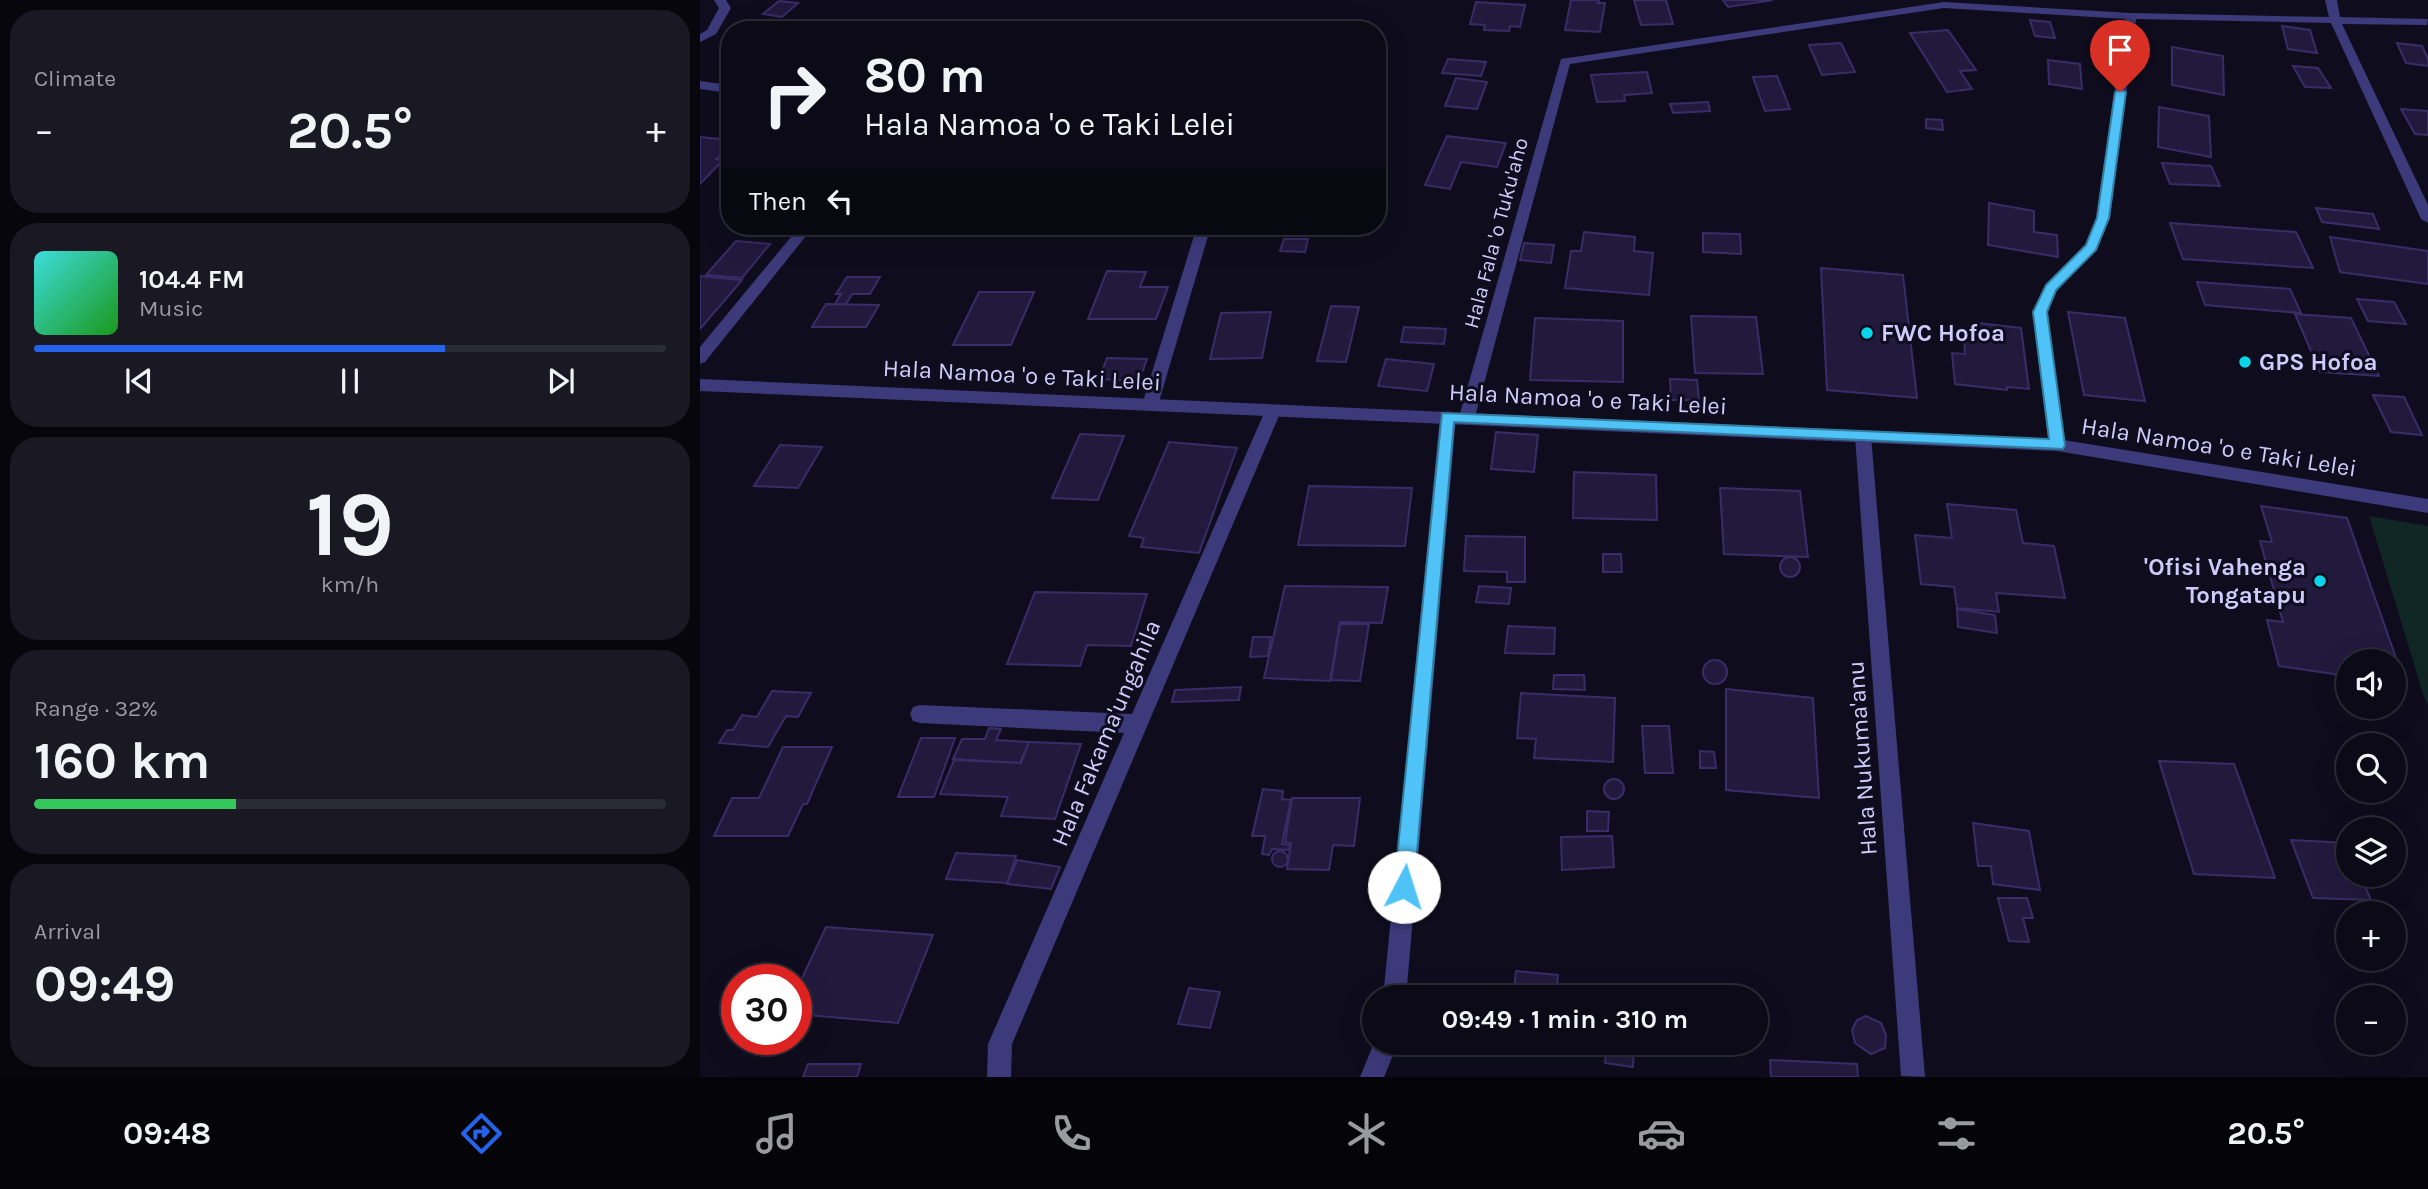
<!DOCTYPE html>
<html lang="en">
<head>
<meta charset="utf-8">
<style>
  body { margin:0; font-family:Karla,sans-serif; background:#191823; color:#f1f3f6; height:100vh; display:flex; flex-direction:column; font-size:26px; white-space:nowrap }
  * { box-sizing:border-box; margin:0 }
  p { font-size:23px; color:#9a9aa1 }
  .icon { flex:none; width:38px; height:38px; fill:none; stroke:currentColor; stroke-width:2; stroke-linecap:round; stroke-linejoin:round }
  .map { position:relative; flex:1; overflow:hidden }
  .drawer { display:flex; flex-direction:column; gap:10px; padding:10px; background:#06060c; width:700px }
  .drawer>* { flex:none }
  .banner { position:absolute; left:21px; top:21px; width:665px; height:214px; border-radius:28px; box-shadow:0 7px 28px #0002,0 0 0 2px #2b2b35; background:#0b0a16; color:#f1f3f6; overflow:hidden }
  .tools { position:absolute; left:1636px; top:649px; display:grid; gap:14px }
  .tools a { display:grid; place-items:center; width:70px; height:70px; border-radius:50%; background:#0b0a16; box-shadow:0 7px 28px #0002,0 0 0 2px #2b2b35; font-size:35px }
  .speed { position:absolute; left:21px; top:964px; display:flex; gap:14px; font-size:35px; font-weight:700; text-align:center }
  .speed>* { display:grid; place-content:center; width:91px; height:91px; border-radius:50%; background:#0b0a16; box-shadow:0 7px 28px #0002,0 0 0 2px #2b2b35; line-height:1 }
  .speed .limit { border:10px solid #d22; background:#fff; color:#111 }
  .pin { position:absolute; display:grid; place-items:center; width:60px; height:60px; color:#fff; margin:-72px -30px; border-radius:50% 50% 50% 0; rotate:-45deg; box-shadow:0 0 7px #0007 }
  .pin .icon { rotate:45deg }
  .me { position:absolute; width:77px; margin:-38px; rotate:5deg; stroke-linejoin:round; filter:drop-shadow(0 0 5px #0008) }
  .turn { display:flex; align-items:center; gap:24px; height:147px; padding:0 28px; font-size:32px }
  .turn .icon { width:91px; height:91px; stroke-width:2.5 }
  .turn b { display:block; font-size:49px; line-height:60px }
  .then { display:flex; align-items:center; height:66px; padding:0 28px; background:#0003; gap:14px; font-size:26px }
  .big { font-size:52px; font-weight:700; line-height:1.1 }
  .drawer .card { flex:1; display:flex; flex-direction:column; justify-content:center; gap:10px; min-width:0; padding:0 24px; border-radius:28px; background:#191823 }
  .drawer .dial { align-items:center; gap:0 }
  .dial b { font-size:91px; line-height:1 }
  .song { display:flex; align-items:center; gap:21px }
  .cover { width:84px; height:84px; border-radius:10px; background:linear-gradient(135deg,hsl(180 70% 55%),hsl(120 70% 35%)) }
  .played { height:7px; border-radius:4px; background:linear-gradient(90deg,#2563eb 65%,#2b2b35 65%) }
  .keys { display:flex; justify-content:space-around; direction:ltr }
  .heat { display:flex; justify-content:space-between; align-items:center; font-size:38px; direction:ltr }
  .charge { height:10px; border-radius:5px; background:linear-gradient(90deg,#34c759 32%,#2b2b35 0) }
  .trip { position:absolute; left:662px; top:985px; width:406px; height:70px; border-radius:35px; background:#0b0a16; box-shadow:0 7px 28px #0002,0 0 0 2px #2b2b35; font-weight:700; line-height:70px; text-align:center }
  .dock { display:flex; height:112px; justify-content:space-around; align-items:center; background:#040409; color:#9a9aa1 }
  .dock .icon { width:49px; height:49px }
  .dock .selected { color:#2563eb }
  .dock b { font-size:32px; color:#f1f3f6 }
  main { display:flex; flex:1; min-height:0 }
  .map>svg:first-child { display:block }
</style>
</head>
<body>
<main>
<section class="drawer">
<div class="card"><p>Climate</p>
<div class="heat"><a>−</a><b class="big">20.5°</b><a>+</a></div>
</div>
<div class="card">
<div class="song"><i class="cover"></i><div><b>104.4 FM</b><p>Music</p></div></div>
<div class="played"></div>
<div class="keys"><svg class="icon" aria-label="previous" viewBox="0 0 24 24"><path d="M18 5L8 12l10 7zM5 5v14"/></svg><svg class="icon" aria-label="pause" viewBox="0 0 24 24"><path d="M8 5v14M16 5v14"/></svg><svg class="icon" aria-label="next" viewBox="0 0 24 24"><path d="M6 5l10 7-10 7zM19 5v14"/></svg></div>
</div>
<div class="card dial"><b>19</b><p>km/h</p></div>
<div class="card"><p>Range · 32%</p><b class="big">160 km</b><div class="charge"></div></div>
<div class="card"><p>Arrival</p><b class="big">09:49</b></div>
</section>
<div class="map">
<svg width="1728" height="1077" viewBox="0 0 1728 1077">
  <rect width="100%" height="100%" fill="#0f0d1d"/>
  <polygon fill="#102726" points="1669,516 1728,526 1728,705 1724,697"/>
  <g fill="#211a3d" stroke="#382d68" stroke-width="2">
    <polygon points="871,0 899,0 898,3 905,3 900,32 865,30"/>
    <polygon points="934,0 966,0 973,24 941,25"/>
    <polygon points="1023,0 1073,0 1028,7"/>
    <polygon points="79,1 98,3 82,17 63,14"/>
    <polygon points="776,2 825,5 820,27 810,26 809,31 784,30 785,25 770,24"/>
    <polygon points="1330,20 1350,22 1355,38 1335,36"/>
    <polygon points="1582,26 1610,30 1617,53 1588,49"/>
    <polygon points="1248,30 1276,70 1260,71 1272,89 1247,92 1210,33"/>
    <polygon points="1141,43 1155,72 1122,75 1109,45"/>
    <polygon points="1697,43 1722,46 1728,59 1728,66 1706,63"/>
    <polygon points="1472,47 1523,56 1524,95 1472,85"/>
    <polygon points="748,59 786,62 781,76 742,73"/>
    <polygon points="1348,60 1380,64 1382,89 1349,84"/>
    <polygon points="1593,66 1618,68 1631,88 1605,87"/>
    <polygon points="947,72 952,93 924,95 925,101 897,102 891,75"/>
    <polygon points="1077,76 1090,109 1065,111 1053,77"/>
    <polygon points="756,78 787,82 777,109 745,106"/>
    <polygon points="1008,102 1010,111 973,113 970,104"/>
    <polygon points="1459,107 1509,116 1511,157 1458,147"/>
    <polygon points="1701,109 1728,111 1728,135 1715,134"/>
    <polygon points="1226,119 1242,120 1243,130 1226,128"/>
    <polygon points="747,136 806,143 797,167 761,162 750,189 725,185"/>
    <polygon points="0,137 30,140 30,146 16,159 23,160 0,184"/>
    <polygon points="1462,163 1511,166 1520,186 1470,184"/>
    <polygon points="1289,203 1334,211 1334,232 1357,235 1358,257 1288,245"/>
    <polygon points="1616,208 1673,214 1679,229 1622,222"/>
    <polygon points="1470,223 1596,232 1613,268 1483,259"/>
    <polygon points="160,226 218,226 212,236 155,235"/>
    <polygon points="884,232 935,237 934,251 953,253 949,295 865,288 871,251 881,251"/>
    <polygon points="1003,233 1040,234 1041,254 1003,252"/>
    <polygon points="1630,237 1728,251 1728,284 1640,272"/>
    <polygon points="584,239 608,239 605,252 580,251"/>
    <polygon points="36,241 70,244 42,278 6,275"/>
    <polygon points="824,243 854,245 851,263 820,260"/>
    <polygon points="1121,268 1203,275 1217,398 1127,390"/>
    <polygon points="407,271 446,272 440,287 468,287 456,319 388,319"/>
    <polygon points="0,276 42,280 0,329"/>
    <polygon points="147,277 180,277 170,294 152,294 146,304 135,304 141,294 136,294"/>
    <polygon points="1497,282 1590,289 1601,313 1505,305"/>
    <polygon points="279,292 334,292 311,345 253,345"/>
    <polygon points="1657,299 1694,302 1706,324 1668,321"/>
    <polygon points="126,304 179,305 166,327 112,327"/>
    <polygon points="631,306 659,307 646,362 617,361"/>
    <polygon points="571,312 562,358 510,359 521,313"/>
    <polygon points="1368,312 1425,318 1445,401 1384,395"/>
    <polygon points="1595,314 1651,318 1679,376 1620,372"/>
    <polygon points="991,316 1056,317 1063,374 995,373"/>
    <polygon points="835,318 923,321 923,382 830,380"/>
    <polygon points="1277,323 1321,328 1329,389 1307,387 1307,390 1255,384 1252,353 1265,354 1264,339 1279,341"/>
    <polygon points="704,327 746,329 744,344 701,342"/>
    <polygon points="407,358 447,359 439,381 399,379"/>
    <polygon points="686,359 734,364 727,391 678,386"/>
    <polygon points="970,379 997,380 999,400 971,400"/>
    <polygon points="1673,395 1704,397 1722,435 1691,432"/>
    <polygon points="796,432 838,435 834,472 791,469"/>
    <polygon points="380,434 424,436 398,500 352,498"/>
    <polygon points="469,442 537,448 499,553 441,547 444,538 429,536"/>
    <polygon points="80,445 122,447 98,488 54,486"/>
    <polygon points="874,472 956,475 957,520 873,518"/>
    <polygon points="609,486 712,488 705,546 598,545"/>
    <polygon points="1020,488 1100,491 1108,557 1024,554"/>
    <polygon points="1247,504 1316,510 1323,543 1354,546 1365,598 1296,593 1299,612 1257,608 1254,587 1221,584 1215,535 1252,538"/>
    <polygon points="1561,506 1647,518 1705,684 1694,682 1694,662 1648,662 1648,676 1579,666 1567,620 1583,622 1560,541 1572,542"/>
    <polygon points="766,536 825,537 825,582 807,582 807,572 764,571"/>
    <polygon points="903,554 921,554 922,572 903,572"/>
    <circle cx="1090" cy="567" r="10"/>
    <polygon points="585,586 688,587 682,623 640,622 630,681 564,678"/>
    <polygon points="779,586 811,588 809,604 776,602"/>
    <polygon points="335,592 447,594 431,646 387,645 380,666 307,664"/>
    <polygon points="1257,609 1295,615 1297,633 1258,627"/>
    <polygon points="640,624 669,624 660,681 631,680"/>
    <polygon points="808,626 855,628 854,654 805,653"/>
    <polygon points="553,637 571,637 568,656 550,657"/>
    <circle cx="1015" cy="672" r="12"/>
    <polygon points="854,675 884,675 885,690 853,689"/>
    <polygon points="541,687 539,700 472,702 475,690"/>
    <polygon points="1026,689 1113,698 1119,798 1026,790"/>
    <polygon points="72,691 111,693 98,717 86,716 68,747 19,743 27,730 33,730 42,715 57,717"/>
    <polygon points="821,693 915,698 913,762 834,758 836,739 817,738"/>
    <polygon points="942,726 969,726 973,773 945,773"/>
    <polygon points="289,728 301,729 296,740 329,742 320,763 253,759 262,739 285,739"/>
    <polygon points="221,738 255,738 234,797 198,797"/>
    <polygon points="329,742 381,744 355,819 301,816 308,797 240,794 254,760 321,763"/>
    <polygon points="83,747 132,747 107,804 103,804 88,836 14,836 32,798 59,798"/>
    <polygon points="1000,751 1014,752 1016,768 1000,768"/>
    <polygon points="1459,761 1534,764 1575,878 1494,874"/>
    <circle cx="914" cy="789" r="10"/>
    <polygon points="563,789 583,791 582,799 591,800 582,844 590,845 589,850 572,849 569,855 562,854 565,836 552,836"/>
    <polygon points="592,798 660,798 654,846 633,845 629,870 587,869 591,843 585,842"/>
    <polygon points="887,811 909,812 908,831 887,831"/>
    <polygon points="1273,823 1329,831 1340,890 1293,884 1291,866 1278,866"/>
    <polygon points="912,836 914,867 862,870 861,837"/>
    <polygon points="1591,840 1648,843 1648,875 1660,875 1671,900 1613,898"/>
    <circle cx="580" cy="859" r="8"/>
    <polygon points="256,853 316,856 307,883 246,879"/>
    <polygon points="317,860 360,867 351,889 307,884"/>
    <polygon points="1298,898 1327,898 1333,918 1323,918 1329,942 1309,941"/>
    <polygon points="126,927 233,935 198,1023 96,1014 96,991"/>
    <polygon points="816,971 858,975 856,998 813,998"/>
    <polygon points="489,988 520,992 510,1028 478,1024"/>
    <polygon points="1166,1016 1181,1023 1186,1035 1185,1048 1171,1054 1155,1043 1152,1030 1157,1020"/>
    <polygon points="907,1043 934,1043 933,1067 905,1063"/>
    <polygon points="1070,1060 1157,1064 1158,1077 1071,1077"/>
    <polygon points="108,1064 161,1064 157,1077 103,1077"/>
  </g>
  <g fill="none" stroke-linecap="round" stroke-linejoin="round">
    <g fill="#3c3a7a" fill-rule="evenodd">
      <polygon points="14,0 26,0 31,8 16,34 0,42 0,34 7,30 19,8"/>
      <polygon points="1625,0 1637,0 1640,17 1728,19 1727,25 1642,24 1728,205 1728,223 1721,219 1631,23 1436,19 1410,218 1396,250 1357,291 1347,312 1365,445 1363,450 1357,451 1349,445 1333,312 1346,284 1385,245 1396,218 1425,19 1244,8 870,64 775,417 767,423 759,417 861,59 1244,2 1431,13 1629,17"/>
      <polygon points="0,81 30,85 30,93 0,89"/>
      <polygon points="100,226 114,226 5,362 0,364 0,347"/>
      <polygon points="497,226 511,226 458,405 450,411 442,405"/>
      <polygon points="573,405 581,411 312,1044 311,1077 287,1077 288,1044 424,733 220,723 213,721 210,714 213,707 220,705 432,714 565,411"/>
      <polygon points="748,411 756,417 706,998 683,998 740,417"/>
      <polygon points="1163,430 1171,436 1225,1077 1201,1076 1155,436"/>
      <polygon points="674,1043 698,1043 684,1077 660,1077"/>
    </g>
    <polygon fill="#3c3a7a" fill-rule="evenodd" points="0,379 1357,439 1728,499 1728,513 1357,451 0,391"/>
  </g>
  <polygon fill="#4fc3f7" stroke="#337fa1" stroke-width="2" points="1420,89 1426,92 1409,218 1396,250 1356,290 1347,312 1365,445 1363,449 754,422 714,887 711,894 704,897 697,894 694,887 742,413 1349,439 1333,312 1346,285 1386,245 1397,218 1415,92"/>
  <g fill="#0ad5ea" stroke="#0f0d1d" stroke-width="2.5">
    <circle cx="1167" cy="333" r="7"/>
    <circle cx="1545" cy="362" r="7"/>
    <circle cx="1620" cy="581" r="7"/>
  </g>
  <g text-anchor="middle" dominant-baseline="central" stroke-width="6" stroke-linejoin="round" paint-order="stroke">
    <g font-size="21" fill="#d1cbfd" stroke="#0f0d1d">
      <text transform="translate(796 233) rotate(-75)">Hala Fala 'o Tuku'aho</text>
    </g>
    <g font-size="24" font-weight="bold" fill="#d1cbfd" stroke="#0f0d1d" text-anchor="start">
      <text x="1181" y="333">FWC Hofoa</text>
      <text x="1559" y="362">GPS Hofoa</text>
      <text x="1606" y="567" text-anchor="end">'Ofisi Vahenga<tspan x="1606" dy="28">Tongatapu</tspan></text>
    </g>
    <g font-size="24" fill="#d1cbfd" stroke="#0f0d1d">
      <text transform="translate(322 375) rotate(3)">Hala Namoa 'o e Taki Lelei</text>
      <text transform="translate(888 399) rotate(3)">Hala Namoa 'o e Taki Lelei</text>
      <text transform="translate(1519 447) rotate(9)">Hala Namoa 'o e Taki Lelei</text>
      <text transform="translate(406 733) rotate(-67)">Hala Fakama'ungahila</text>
      <text transform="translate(1162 758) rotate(-94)">Hala Nukuma'anu</text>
    </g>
  </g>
</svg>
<div class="tools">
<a><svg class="icon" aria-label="sound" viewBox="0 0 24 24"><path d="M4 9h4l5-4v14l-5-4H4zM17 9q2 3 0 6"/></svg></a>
<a><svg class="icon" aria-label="search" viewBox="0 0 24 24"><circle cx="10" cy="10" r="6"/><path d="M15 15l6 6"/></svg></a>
<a><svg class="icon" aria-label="layers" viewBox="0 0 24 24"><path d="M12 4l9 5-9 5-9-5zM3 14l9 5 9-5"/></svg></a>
<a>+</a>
<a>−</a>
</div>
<div class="speed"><div class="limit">30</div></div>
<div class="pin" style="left:1420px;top:92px;background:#d93025"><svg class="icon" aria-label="arrive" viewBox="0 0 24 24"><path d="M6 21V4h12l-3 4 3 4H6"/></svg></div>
<svg class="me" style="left:704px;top:887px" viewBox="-20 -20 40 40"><circle r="19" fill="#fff"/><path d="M0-13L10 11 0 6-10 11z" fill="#4fc3f7"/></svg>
<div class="trip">09:49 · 1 min · 310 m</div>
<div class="banner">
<div class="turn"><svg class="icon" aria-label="right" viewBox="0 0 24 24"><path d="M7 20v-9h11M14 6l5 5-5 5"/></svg><div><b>80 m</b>Hala Namoa 'o e Taki Lelei</div></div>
<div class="then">Then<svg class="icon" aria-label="left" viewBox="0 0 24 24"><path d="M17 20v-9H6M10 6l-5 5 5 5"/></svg></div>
</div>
</div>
</main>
<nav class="dock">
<b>09:48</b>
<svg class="icon selected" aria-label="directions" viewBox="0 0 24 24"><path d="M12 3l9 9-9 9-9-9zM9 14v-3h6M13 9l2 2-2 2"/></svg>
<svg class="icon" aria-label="music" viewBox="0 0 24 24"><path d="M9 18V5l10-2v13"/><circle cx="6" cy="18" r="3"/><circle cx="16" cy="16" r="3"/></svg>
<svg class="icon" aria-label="phone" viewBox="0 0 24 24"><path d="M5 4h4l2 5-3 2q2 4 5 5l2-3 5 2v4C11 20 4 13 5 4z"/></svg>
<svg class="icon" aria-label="climate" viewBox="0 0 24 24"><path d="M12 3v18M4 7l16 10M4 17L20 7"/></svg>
<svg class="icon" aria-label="car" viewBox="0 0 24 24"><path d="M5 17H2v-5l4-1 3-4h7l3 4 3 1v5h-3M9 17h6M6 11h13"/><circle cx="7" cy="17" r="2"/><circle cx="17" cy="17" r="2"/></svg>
<svg class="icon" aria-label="filters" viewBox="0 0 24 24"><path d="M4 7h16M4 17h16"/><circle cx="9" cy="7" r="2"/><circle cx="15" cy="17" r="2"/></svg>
<b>20.5°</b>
</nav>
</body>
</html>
